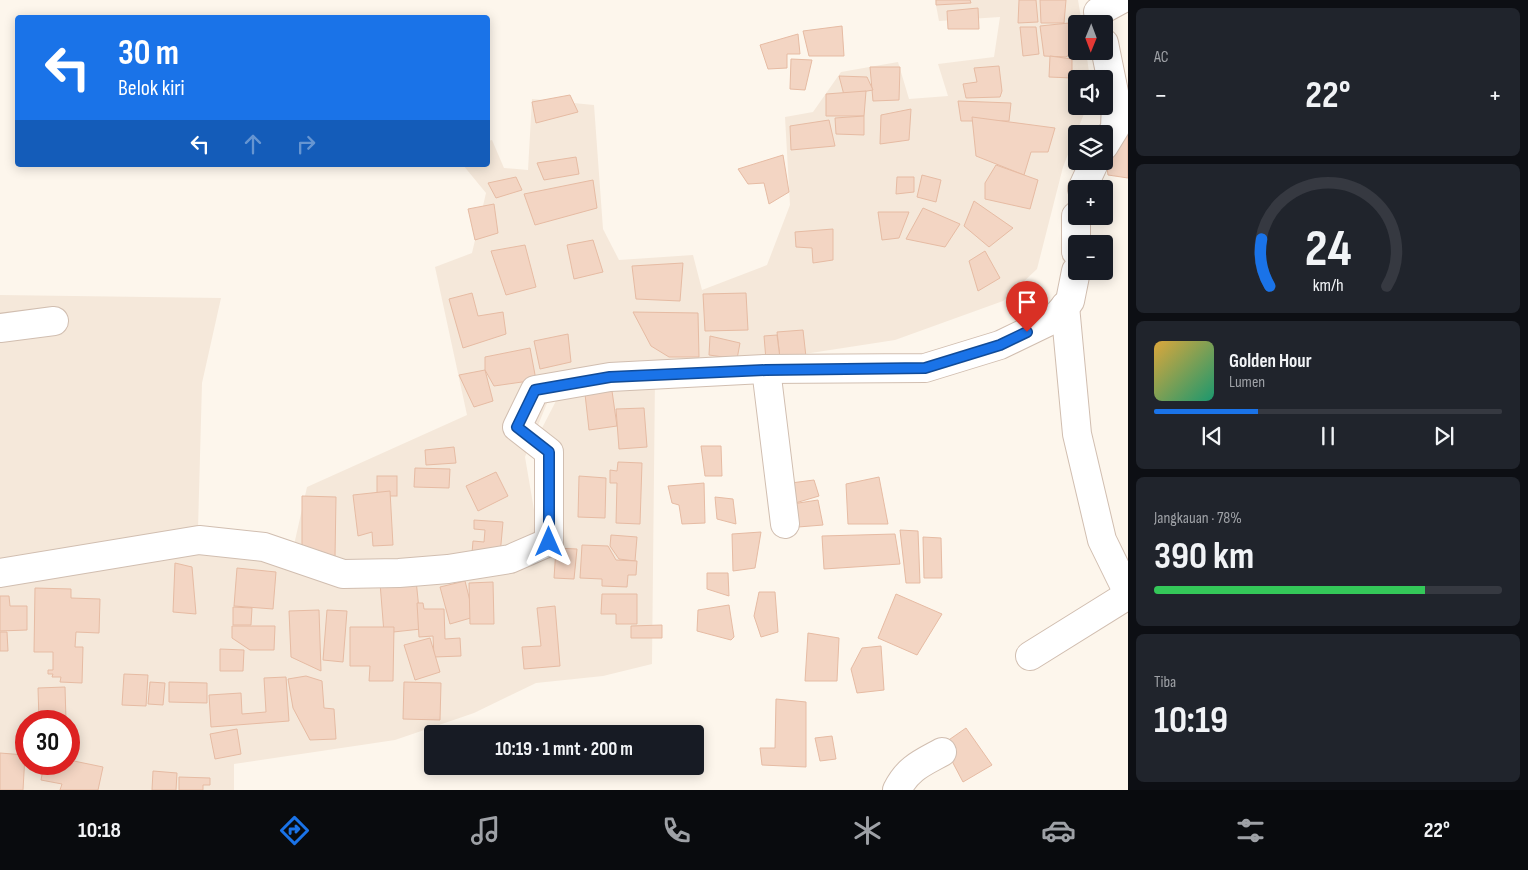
<!DOCTYPE html>
<html lang="id">
<head>
<meta charset="utf-8">
<style>
  body { margin:0; font-family:"Sofia Sans Condensed",sans-serif; background:#20242c; color:#f1f3f6; height:100vh; display:flex; flex-direction:column; font-size:19px; white-space:nowrap }
  * { box-sizing:border-box; margin:0 }
  p { font-size:16px; color:#9ea1a6 }
  .icon { flex:none; width:28px; height:28px; fill:none; stroke:currentColor; stroke-width:2; stroke-linecap:round; stroke-linejoin:round }
  .map { position:relative; flex:1; overflow:hidden }
  .sheet { display:flex; flex-direction:column; gap:8px; padding:8px; background:#0d0f14; width:400px }
  .sheet>* { flex:none }
  .banner { position:absolute; left:15px; top:15px; width:475px; height:152px; border-radius:5px; box-shadow:0 2px 12px #0003; background:#1a73e8; color:#fff; overflow:hidden }
  .needle { width:32px; rotate:181deg }
  .fabs { position:absolute; left:1068px; top:15px; display:grid; gap:10px }
  .fabs a { display:grid; place-items:center; width:45px; height:45px; border-radius:5px; background:#171b24; box-shadow:0 2px 12px #0003; font-size:25px }
  .speed { position:absolute; left:15px; top:710px; display:flex; gap:10px; font-size:25px; font-weight:700; text-align:center }
  .speed>* { display:grid; place-content:center; width:65px; height:65px; border-radius:50%; background:#171b24; box-shadow:0 2px 12px #0003; line-height:1 }
  .speed .limit { border:8px solid #d22; background:#fff; color:#111 }
  .pin { position:absolute; display:grid; place-items:center; width:42px; height:42px; color:#fff; margin:-51px -21px; border-radius:50% 50% 50% 0; rotate:-45deg; box-shadow:0 0 5px #0007 }
  .pin .icon { rotate:45deg }
  .me { position:absolute; width:55px; margin:-28px; rotate:0deg; stroke-linejoin:round; filter:drop-shadow(0 0 4px #0008) }
  .turn { display:flex; align-items:center; gap:18px; height:105px; padding:0 20px; font-size:22px }
  .turn .icon { width:65px; height:65px; stroke-width:2.5 }
  .turn b { display:block; font-size:35px; line-height:42px }
  .lanes { display:flex; align-items:center; height:48px; padding:0 20px; background:#0003; justify-content:center; gap:25px; direction:ltr }
  .lanes .off { opacity:.35 }
  .big { font-size:38px; font-weight:700; line-height:1.1 }
  .sheet .card { flex:1; display:flex; flex-direction:column; justify-content:center; gap:8px; min-width:0; padding:0 18px; border-radius:8px; background:#20242c }
  .sheet .dial { align-items:center; gap:0 }
  .dial svg { height:130px; overflow:visible; fill:none; stroke:#363941; stroke-width:7; stroke-linecap:round; text-anchor:middle }
  .dial text { fill:#f1f3f6; stroke:none }
  .song { display:flex; align-items:center; gap:15px }
  .cover { width:60px; height:60px; border-radius:8px; background:linear-gradient(135deg,hsl(40 70% 55%),hsl(160 70% 35%)) }
  .played { height:5px; border-radius:2px; background:linear-gradient(90deg,#1a73e8 30%,#363941 30%) }
  .keys { display:flex; justify-content:space-around; direction:ltr }
  .heat { display:flex; justify-content:space-between; align-items:center; font-size:28px; direction:ltr }
  .charge { height:8px; border-radius:4px; background:linear-gradient(90deg,#34c759 78%,#363941 0) }
  .trip { position:absolute; left:424px; top:725px; width:280px; height:50px; border-radius:5px; background:#171b24; box-shadow:0 2px 12px #0003; font-weight:700; line-height:50px; text-align:center }
  .dock { display:flex; height:80px; justify-content:space-around; align-items:center; background:#090b0e; color:#9ea1a6 }
  .dock .icon { width:35px; height:35px }
  .dock .selected { color:#1a73e8 }
  .dock b { font-size:22px; color:#f1f3f6 }
  main { display:flex; flex:1; min-height:0 }
  .map>svg:first-child { display:block }
</style>
</head>
<body>
<main>
<div class="map">
<svg width="1128" height="790" viewBox="0 0 1128 790">
  <rect width="100%" height="100%" fill="#fdf6ec"/>
  <path fill="#f5e8da" fill-rule="evenodd" d="M935,0h143l4,24h-6v27h10l4,28h-14v27h11l-24,61 -26,102 -34,32 -108,39 -240,37 -3,287 -49,12 -67,7 -62,30 -79,27 -161,24v26h-234v-495l221,3 -19,85 -4,146 163,54 193,-45 9,-66 -23,-40 17,-33 68,-9 -73,1 -27,66 14,82 -99,25 -96,-1 -50,-18 13,-58 160,-72 -32,-148 37,-14 14,-60 -23,-28h25v-24l4,-1 12,28 24,2 4,-71 62,6 9,124 16,31 74,-5 9,35 65,-25 23,-60 -5,-88 28,-5 28,-40 57,-10 11,37 39,-3 -10,-32 56,-7 6,-40 -61,4zM26,721h43v43h-43z"/>
  <g fill="#f3d5c3" stroke="#e6bba3">
    <polygon points="936,0 970,0 971,3 936,5"/>
    <polygon points="1019,0 1036,0 1038,22 1018,23"/>
    <polygon points="1040,0 1066,0 1064,23 1041,23"/>
    <polygon points="978,8 979,29 948,29 947,11"/>
    <polygon points="1069,23 1073,52 1066,57 1044,56 1040,26"/>
    <polygon points="842,26 844,56 809,56 803,31"/>
    <polygon points="1020,27 1036,27 1039,54 1023,56"/>
    <polygon points="798,34 800,54 787,54 787,68 768,69 760,45"/>
    <polygon points="1050,56 1072,59 1072,78 1049,77"/>
    <polygon points="791,59 812,60 805,90 790,89"/>
    <polygon points="999,66 1002,91 1000,97 966,98 963,84 977,82 974,68"/>
    <polygon points="870,67 900,67 899,100 873,101"/>
    <polygon points="839,76 867,77 873,90 844,95"/>
    <polygon points="866,91 864,116 826,116 826,94"/>
    <polygon points="570,95 578,112 536,123 532,102"/>
    <polygon points="958,101 1011,103 1009,121 961,121"/>
    <polygon points="911,109 909,140 880,144 881,115"/>
    <polygon points="864,116 864,135 836,134 835,118"/>
    <polygon points="972,117 1055,128 1048,152 1031,152 1024,175 976,156"/>
    <polygon points="829,120 835,146 791,150 790,126"/>
    <polygon points="1121,135 1128,135 1128,178 1108,175 1106,160"/>
    <polygon points="783,155 789,192 769,204 764,183 748,184 738,169"/>
    <polygon points="576,157 579,174 544,180 537,163"/>
    <polygon points="996,165 1038,180 1030,209 985,199 985,183"/>
    <polygon points="922,175 941,180 936,202 917,197"/>
    <polygon points="516,177 522,190 496,198 488,183"/>
    <polygon points="897,177 914,177 914,192 896,194"/>
    <polygon points="593,180 597,208 535,225 524,194"/>
    <polygon points="1101,182 1102,189 1076,189 1076,216 1104,216 1104,204 1106,218 1076,220 1071,186"/>
    <polygon points="974,201 1013,228 989,247 964,226"/>
    <polygon points="494,204 498,233 475,240 468,209"/>
    <polygon points="923,208 960,224 945,247 906,239"/>
    <polygon points="878,212 909,212 899,238 882,240"/>
    <polygon points="833,229 833,260 813,263 812,248 796,247 795,232"/>
    <polygon points="593,240 603,272 574,279 567,245"/>
    <polygon points="525,245 536,287 506,295 491,251"/>
    <polygon points="985,251 1000,278 978,291 969,261"/>
    <polygon points="683,263 680,301 636,299 632,266"/>
    <polygon points="472,293 478,316 503,312 506,334 463,348 449,299"/>
    <polygon points="746,293 748,330 705,331 703,294"/>
    <polygon points="633,312 698,313 699,357 669,357 651,346"/>
    <polygon points="803,330 806,357 780,358 777,332"/>
    <polygon points="568,334 571,362 540,369 534,341"/>
    <polygon points="777,335 780,358 766,360 764,336"/>
    <polygon points="710,336 740,343 737,359 709,355"/>
    <polygon points="530,348 536,380 494,386 485,370 485,357"/>
    <polygon points="485,370 493,401 474,407 459,375"/>
    <polygon points="612,391 617,426 589,430 585,394"/>
    <polygon points="644,408 647,447 619,449 616,409"/>
    <polygon points="701,446 721,446 722,476 705,476"/>
    <polygon points="454,447 456,463 426,465 425,450"/>
    <polygon points="618,462 642,463 640,524 616,523 617,483 610,483 610,470 617,471"/>
    <polygon points="415,468 450,469 449,488 414,487"/>
    <polygon points="496,472 508,496 478,511 466,486"/>
    <rect x="377" y="476" width="20" height="20"/>
    <polygon points="579,476 606,478 605,518 578,517"/>
    <polygon points="879,477 888,524 848,524 846,484"/>
    <polygon points="814,480 819,496 792,504 791,483"/>
    <polygon points="704,483 705,523 682,524 679,505 672,503 668,486"/>
    <polygon points="390,491 393,545 373,546 372,532 358,536 353,495"/>
    <polygon points="302,496 336,497 335,557 302,545"/>
    <polygon points="715,497 733,499 736,524 717,519"/>
    <polygon points="818,500 823,525 798,527 792,504"/>
    <polygon points="474,520 503,522 500,555 472,553 473,541 484,542 485,530 474,529"/>
    <polygon points="900,530 918,531 920,583 906,583"/>
    <polygon points="761,532 755,568 733,571 732,534"/>
    <polygon points="895,534 900,564 824,569 822,536"/>
    <polygon points="611,535 637,537 635,561 619,559 610,546"/>
    <polygon points="923,537 941,538 942,578 924,578"/>
    <polygon points="582,545 608,546 616,560 637,561 636,575 628,575 627,587 602,586 602,579 580,578"/>
    <polygon points="556,548 577,549 574,579 554,578"/>
    <polygon points="175,563 192,567 196,614 173,612"/>
    <polygon points="237,568 276,572 273,609 234,606"/>
    <polygon points="707,573 728,573 729,596 707,589"/>
    <polygon points="416,580 421,629 384,633 380,583"/>
    <polygon points="465,581 474,617 450,624 440,587"/>
    <polygon points="493,582 494,624 470,624 469,583"/>
    <polygon points="35,588 71,589 71,598 100,599 99,633 76,632 75,647 83,647 82,683 60,682 61,677 52,677 53,674 48,674 48,670 53,670 53,652 34,652"/>
    <polygon points="759,592 775,592 778,632 761,637 754,616"/>
    <polygon points="602,594 637,594 637,624 616,624 616,614 601,614"/>
    <polygon points="896,594 942,614 917,655 878,638"/>
    <polygon points="0,596 9,596 10,606 27,606 27,630 0,631"/>
    <polygon points="417,603 423,603 424,609 444,609 445,639 460,638 461,656 434,657 433,636 419,637"/>
    <polygon points="729,605 734,637 731,640 697,631 698,610"/>
    <polygon points="555,606 560,666 524,669 522,647 541,646 537,608"/>
    <polygon points="233,607 252,608 251,625 233,625"/>
    <polygon points="319,610 321,671 291,657 289,611"/>
    <polygon points="327,610 347,611 343,662 323,660"/>
    <polygon points="662,625 662,638 631,638 631,626"/>
    <polygon points="232,626 275,626 274,650 250,650 232,638"/>
    <polygon points="350,627 394,627 393,681 369,681 370,666 350,666"/>
    <polygon points="0,632 7,632 8,651 0,651"/>
    <polygon points="808,633 839,638 837,681 805,681"/>
    <polygon points="430,638 440,672 415,680 404,645"/>
    <polygon points="881,646 884,690 857,693 851,669 862,648"/>
    <polygon points="220,649 244,650 243,671 220,671"/>
    <polygon points="124,674 148,675 146,706 122,705"/>
    <polygon points="306,676 322,681 324,708 334,709 336,739 310,740 293,708 288,679"/>
    <polygon points="286,677 289,721 211,727 209,695 241,693 242,714 266,712 264,678"/>
    <polygon points="150,682 165,683 163,705 148,704"/>
    <polygon points="169,682 207,683 207,703 169,702"/>
    <polygon points="404,682 441,683 440,720 403,719"/>
    <polygon points="65,687 66,721 39,720 38,688"/>
    <polygon points="776,699 806,702 806,767 762,765 760,748 775,748"/>
    <polygon points="966,728 992,765 963,782 943,744"/>
    <polygon points="237,729 241,754 215,759 210,734"/>
    <polygon points="832,736 836,759 820,761 815,738"/>
    <polygon points="0,753 25,755 23,790 0,790"/>
    <polygon points="69,760 103,767 98,790 60,790 62,784 41,780 44,764 69,764"/>
    <polygon points="153,771 177,773 176,790 152,790"/>
    <polygon points="179,777 210,778 210,785 203,785 203,790 179,790"/>
  </g>
  <g fill="none" stroke-linecap="round" stroke-linejoin="round">
    <defs>
      <g id="minor">
        <polyline points="1098,12 1120,0"/>
        <polyline points="1104,43 1116,102 1115,128 1104,146"/>
        <polyline points="1082,189 1095,161"/>
        <polyline points="1076,252 1076,216"/>
        <polyline points="1065,306 1077,434 1102,540 1128,593"/>
        <polyline points="0,328 54,321"/>
        <polyline points="766,369 785,524"/>
        <polyline points="0,573 199,540 264,547 343,574 399,573 448,569 510,559 549,542 549,452 517,427 535,390 610,377 766,369 925,368 1000,345 1054,319 1070,301 1076,271"/>
        <polyline points="1030,656 1128,595"/>
        <path d="M897,790c11,-22 25,-27 45,-38"/>
      </g>
    </defs>
    <use href="#minor" stroke="#d1beb0" stroke-width="30"/>
    <use href="#minor" stroke="#fff" stroke-width="28"/>
  </g>
  <g fill="none" stroke-linecap="round" stroke-linejoin="round">
    <defs>
      <polyline id="route" points="549,542 549,452 517,427 535,390 610,377 766,370 925,368 1000,345 1027,332"/>
    </defs>
    <use href="#route" stroke="#114b97" stroke-width="12"/>
    <use href="#route" stroke="#1a73e8" stroke-width="9"/>
  </g>
</svg>
<div class="fabs">
<a><svg class="needle" viewBox="-14 -14 28 28"><path d="M0-13l5 13h-10z" fill="#e53935"/><path d="M0 13l5-13h-10z" fill="#9ea1a6"/></svg></a>
<a><svg class="icon" aria-label="sound" viewBox="0 0 24 24"><path d="M4 9h4l5-4v14l-5-4H4zM17 9q2 3 0 6"/></svg></a>
<a><svg class="icon" aria-label="layers" viewBox="0 0 24 24"><path d="M12 4l9 5-9 5-9-5zM3 14l9 5 9-5"/></svg></a>
<a>+</a>
<a>−</a>
</div>
<div class="speed"><div class="limit">30</div></div>
<div class="pin" style="left:1027px;top:332px;background:#d93025"><svg class="icon" aria-label="arrive" viewBox="0 0 24 24"><path d="M6 21V4h12l-3 4 3 4H6"/></svg></div>
<svg class="me" style="left:549px;top:542px" viewBox="-20 -20 40 40"><path d="M0-17L14 15 0 8-14 15z" fill="#1a73e8" stroke="#fff" stroke-width="4"/></svg>
<div class="trip">10:19 · 1 mnt · 200 m</div>
<div class="banner">
<div class="turn"><svg class="icon" aria-label="left" viewBox="0 0 24 24"><path d="M17 20v-9H6M10 6l-5 5 5 5"/></svg><div><b>30 m</b>Belok kiri</div></div>
<div class="lanes"><svg class="icon" aria-label="left" viewBox="0 0 24 24"><path d="M17 20v-9H6M10 6l-5 5 5 5"/></svg><svg class="icon off" aria-label="ahead" viewBox="0 0 24 24"><path d="M12 20V5M6 11l6-6 6 6"/></svg><svg class="icon off" aria-label="right" viewBox="0 0 24 24"><path d="M7 20v-9h11M14 6l5 5-5 5"/></svg></div>
</div>
</div>
<section class="sheet">
<div class="card"><p>AC</p>
<div class="heat"><a>−</a><b class="big">22°</b><a>+</a></div>
</div>
<div class="card dial"><svg viewBox="0 0 100 80">
<path d="M14 69A42 42 0 1 1 86 69"/>
<path d="M14 69A42 42 0 0 1 9 40" stroke="#1a73e8"/>
<text x="50" y="56" font-size="32" font-weight="700">24</text>
<text x="50" y="72" font-size="11">km/h</text>
</svg></div>
<div class="card">
<div class="song"><i class="cover"></i><div><b>Golden Hour</b><p>Lumen</p></div></div>
<div class="played"></div>
<div class="keys"><svg class="icon" aria-label="previous" viewBox="0 0 24 24"><path d="M18 5L8 12l10 7zM5 5v14"/></svg><svg class="icon" aria-label="pause" viewBox="0 0 24 24"><path d="M8 5v14M16 5v14"/></svg><svg class="icon" aria-label="next" viewBox="0 0 24 24"><path d="M6 5l10 7-10 7zM19 5v14"/></svg></div>
</div>
<div class="card"><p>Jangkauan · 78%</p><b class="big">390 km</b><div class="charge"></div></div>
<div class="card"><p>Tiba</p><b class="big">10:19</b></div>
</section>
</main>
<nav class="dock">
<b>10:18</b>
<svg class="icon selected" aria-label="directions" viewBox="0 0 24 24"><path d="M12 3l9 9-9 9-9-9zM9 14v-3h6M13 9l2 2-2 2"/></svg>
<svg class="icon" aria-label="music" viewBox="0 0 24 24"><path d="M9 18V5l10-2v13"/><circle cx="6" cy="18" r="3"/><circle cx="16" cy="16" r="3"/></svg>
<svg class="icon" aria-label="phone" viewBox="0 0 24 24"><path d="M5 4h4l2 5-3 2q2 4 5 5l2-3 5 2v4C11 20 4 13 5 4z"/></svg>
<svg class="icon" aria-label="climate" viewBox="0 0 24 24"><path d="M12 3v18M4 7l16 10M4 17L20 7"/></svg>
<svg class="icon" aria-label="car" viewBox="0 0 24 24"><path d="M5 17H2v-5l4-1 3-4h7l3 4 3 1v5h-3M9 17h6M6 11h13"/><circle cx="7" cy="17" r="2"/><circle cx="17" cy="17" r="2"/></svg>
<svg class="icon" aria-label="filters" viewBox="0 0 24 24"><path d="M4 7h16M4 17h16"/><circle cx="9" cy="7" r="2"/><circle cx="15" cy="17" r="2"/></svg>
<b>22°</b>
</nav>
</body>
</html>
